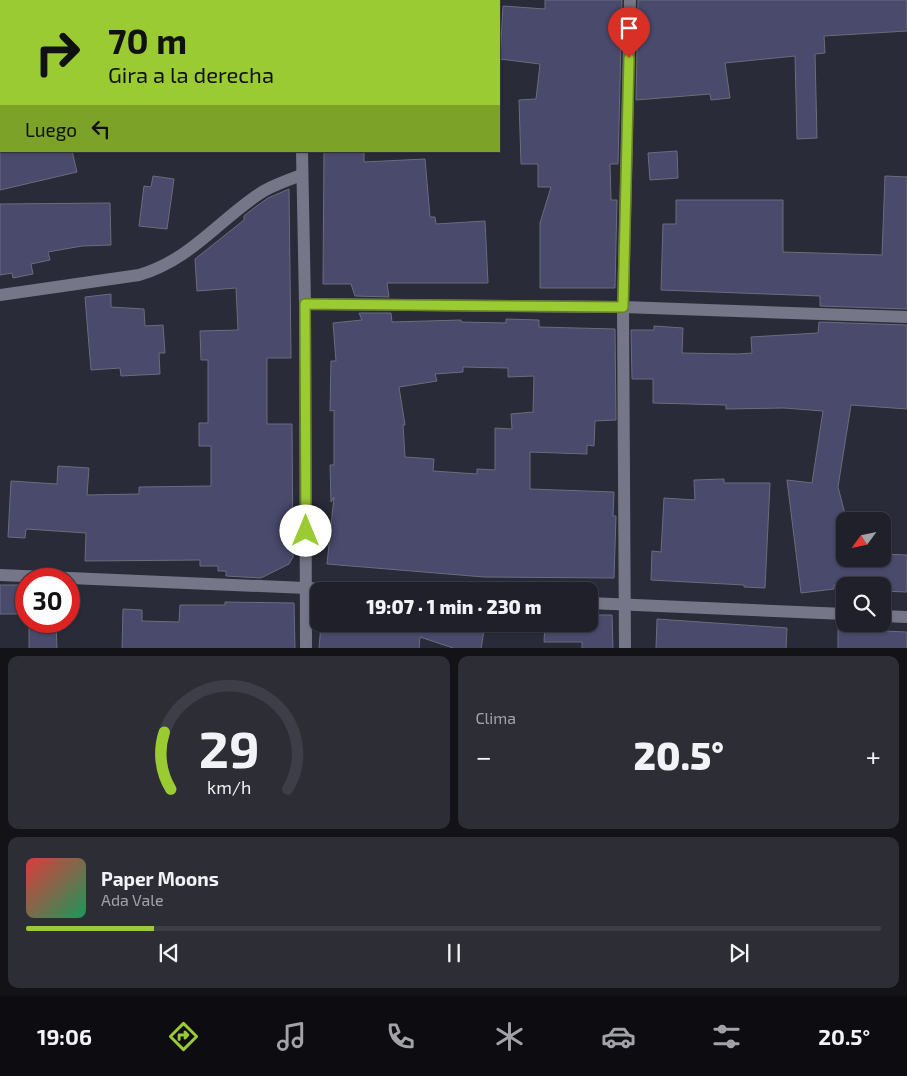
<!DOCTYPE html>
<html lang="es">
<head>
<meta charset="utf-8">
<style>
  body { margin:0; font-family:"Exo 2",sans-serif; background:#2d2d36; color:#f1f3f6; height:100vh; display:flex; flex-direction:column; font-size:19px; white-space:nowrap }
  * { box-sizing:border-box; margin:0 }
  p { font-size:16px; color:#a2a3a8 }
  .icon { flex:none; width:28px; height:28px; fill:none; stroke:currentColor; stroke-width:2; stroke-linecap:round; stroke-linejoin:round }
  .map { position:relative; height:648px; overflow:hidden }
  .panel { display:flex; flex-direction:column; gap:8px; padding:8px; background:#121217; flex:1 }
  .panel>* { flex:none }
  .guide { position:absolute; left:0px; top:0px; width:500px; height:152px; box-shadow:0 1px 4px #0004,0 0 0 1px #3d3e47; background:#9bcb33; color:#111; overflow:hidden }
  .needle { width:32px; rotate:237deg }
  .buttons { position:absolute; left:836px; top:512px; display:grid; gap:10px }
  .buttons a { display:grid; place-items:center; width:55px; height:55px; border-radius:10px; background:#20202a; box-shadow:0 1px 4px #0004,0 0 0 1px #3d3e47; font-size:25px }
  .speed { position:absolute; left:15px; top:568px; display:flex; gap:10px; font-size:25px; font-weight:700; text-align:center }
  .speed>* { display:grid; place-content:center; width:65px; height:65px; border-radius:50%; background:#20202a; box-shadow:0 1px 4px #0004,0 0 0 1px #3d3e47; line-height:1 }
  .speed .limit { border:8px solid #d22; background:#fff; color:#111 }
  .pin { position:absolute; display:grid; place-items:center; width:42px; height:42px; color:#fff; margin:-51px -21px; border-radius:50% 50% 50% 0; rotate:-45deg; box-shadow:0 0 5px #0007 }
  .pin .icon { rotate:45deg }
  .me { position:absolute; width:55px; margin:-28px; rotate:0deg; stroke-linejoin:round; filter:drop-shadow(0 0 4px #0008) }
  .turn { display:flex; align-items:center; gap:18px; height:105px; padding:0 25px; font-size:22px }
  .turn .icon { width:65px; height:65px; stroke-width:2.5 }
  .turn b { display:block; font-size:35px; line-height:42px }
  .then { display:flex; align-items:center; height:48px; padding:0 25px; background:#0003; gap:10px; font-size:19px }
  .big { font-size:38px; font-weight:800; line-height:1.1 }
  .panel .tile { flex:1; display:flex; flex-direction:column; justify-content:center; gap:8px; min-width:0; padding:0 18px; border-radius:10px; background:#2d2d36 }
  .panel .dial { align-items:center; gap:0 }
  .dial svg { height:130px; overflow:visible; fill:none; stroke:#3d3e47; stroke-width:7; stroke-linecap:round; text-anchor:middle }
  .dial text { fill:#f1f3f6; stroke:none }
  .song { display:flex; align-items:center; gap:15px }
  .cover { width:60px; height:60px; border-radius:8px; background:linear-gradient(135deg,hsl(0 70% 55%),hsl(150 70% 35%)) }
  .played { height:5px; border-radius:2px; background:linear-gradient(90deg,#9bcb33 15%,#3d3e47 15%) }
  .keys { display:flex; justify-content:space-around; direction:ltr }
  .heat { display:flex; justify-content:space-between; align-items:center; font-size:28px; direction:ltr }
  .panel .tiles { flex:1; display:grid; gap:8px; grid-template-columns:1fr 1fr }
  .tile:last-child { grid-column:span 2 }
  .trip { position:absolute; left:310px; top:582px; width:288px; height:50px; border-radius:10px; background:#20202a; box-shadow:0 1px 4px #0004,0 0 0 1px #3d3e47; font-weight:800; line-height:50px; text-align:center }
  .menu { display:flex; height:80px; justify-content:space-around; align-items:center; background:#0d0d11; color:#a2a3a8 }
  .menu .icon { width:35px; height:35px }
  .menu .selected { color:#9bcb33 }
  .menu b { font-size:22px; color:#f1f3f6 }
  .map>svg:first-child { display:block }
</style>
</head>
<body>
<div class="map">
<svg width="907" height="649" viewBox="0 0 907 649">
  <rect width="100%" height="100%" fill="#2a2b38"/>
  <g fill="#494a6c" stroke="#6b6c7c" fill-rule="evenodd">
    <polygon points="545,0 622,0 618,164 610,164 611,200 617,200 615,288 540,288 540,223 551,187 538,187 538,164 521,164 519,100 536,99 540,64 500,59 503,6 545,9"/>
    <polygon points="638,0 907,0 907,31 824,36 825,53 815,54 817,138 797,139 795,56 725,63 730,98 711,100 710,94 636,100"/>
    <polygon points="0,151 72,151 77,172 0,190"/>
    <polygon points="324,151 364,151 364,162 425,159 430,217 435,217 436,224 485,221 488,283 387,283 389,297 355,296 351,284 323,284"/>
    <polygon points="677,151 678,178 650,180 648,153"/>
    <polygon points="153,176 174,179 167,229 139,226 144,186 151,187"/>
    <polygon points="885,176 907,177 907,309 820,306 820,296 661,290 663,224 676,224 676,200 783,200 783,252 882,255"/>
    <polygon points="289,189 291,358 267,358 267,424 292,424 293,557 289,564 261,578 226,576 226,571 218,571 218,566 200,566 200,560 85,561 86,533 26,529 25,538 8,537 11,481 57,484 58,466 89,468 87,495 139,494 139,487 211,486 211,446 199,446 199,423 208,423 208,360 201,360 200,331 238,330 236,288 197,291 195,259 244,220 244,216 254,208 268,198"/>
    <polygon points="110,203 111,245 82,246 48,252 50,260 31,264 33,274 13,278 12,273 0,275 0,204"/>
    <polygon points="111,294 111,307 144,309 145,326 163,325 165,353 159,353 160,374 121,376 120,368 91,370 85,297"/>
    <path d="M359,313h32l1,9 69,-2v2l45,1v-4l33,1v7l76,2 1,91 -21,1 -1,25 -7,-1v9l-57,-2v37l84,3 -1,24h3l-2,62 -130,-1 -157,-13 7,-67 -3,5 -1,-37h4v-55l-4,1 1,-50h5l-3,-38 29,-3zM463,367l45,1v9l26,-1 -1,36 -22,2 1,15 -17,-1v42l-18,-1v5l-44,-3 1,-12 -29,-2 -2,-32h2l-6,-38 38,-6 -2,-7 28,-2z"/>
    <polygon points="819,322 907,325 907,409 851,405 838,487 845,514 845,559 882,559 882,554 907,555 907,592 882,591 881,579 834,585 834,589 801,593 787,480 812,483 823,411 784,408 726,409 726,405 653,403 653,379 632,379 631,330 654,330 654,326 683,328 682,353 738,354 752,353 751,337 818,333"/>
    <polygon points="724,479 724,483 770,483 765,588 744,587 744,585 651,580 652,551 661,552 664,498 695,500 694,480"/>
    <rect x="0" y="585" width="26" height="29"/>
    <polygon points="225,602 294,603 295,649 122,649 123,609 142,610 142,621 179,622 180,605 225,605"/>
    <polygon points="589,615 612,615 613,649 582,649 582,642 544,642 545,624 589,624"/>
    <polygon points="657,619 787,628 786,649 656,649"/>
    <polygon points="29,621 56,621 57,649 29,649"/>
    <polygon points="321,624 485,624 481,649 456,649 420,637 419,649 319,649"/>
    <polygon points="838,629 907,632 907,649 838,649"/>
  </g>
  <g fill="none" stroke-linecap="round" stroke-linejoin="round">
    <g stroke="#757687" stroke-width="12">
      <polyline points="3,1 3,0"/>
      <polyline points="306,1 306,0"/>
      <polyline points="0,22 1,13"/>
      <polyline points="302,151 305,304 306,649"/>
      <path d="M0,295l139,-20c51,-15 78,-53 120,-81 13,-9 28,-13 42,-19"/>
      <polyline points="305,304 623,307 907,317"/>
      <polyline points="0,575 375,591"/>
      <polyline points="589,603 845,614"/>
      <polyline points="882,616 907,617"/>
      <polyline points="625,649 623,307 630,0"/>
    </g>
  </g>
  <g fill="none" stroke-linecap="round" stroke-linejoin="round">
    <defs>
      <polyline id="route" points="306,531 305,304 623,307 629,58"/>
    </defs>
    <use href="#route" stroke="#658421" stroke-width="12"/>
    <use href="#route" stroke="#9bcb33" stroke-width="9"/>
  </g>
</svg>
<div class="buttons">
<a><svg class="needle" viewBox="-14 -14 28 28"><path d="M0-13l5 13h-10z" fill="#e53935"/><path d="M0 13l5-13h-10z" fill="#a2a3a8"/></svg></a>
<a><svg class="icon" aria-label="search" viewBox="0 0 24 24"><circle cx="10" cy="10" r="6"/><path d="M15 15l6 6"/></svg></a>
</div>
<div class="speed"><div class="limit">30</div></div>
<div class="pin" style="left:629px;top:58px;background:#d93025"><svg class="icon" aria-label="arrive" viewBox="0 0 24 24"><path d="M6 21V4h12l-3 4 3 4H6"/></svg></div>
<svg class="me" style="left:306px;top:531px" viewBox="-20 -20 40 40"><circle r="19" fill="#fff"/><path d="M0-13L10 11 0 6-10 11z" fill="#9bcb33"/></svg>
<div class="trip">19:07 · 1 min · 230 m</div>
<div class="guide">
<div class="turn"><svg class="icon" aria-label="right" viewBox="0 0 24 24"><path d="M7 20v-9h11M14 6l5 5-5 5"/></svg><div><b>70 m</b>Gira a la derecha</div></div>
<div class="then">Luego<svg class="icon" aria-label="left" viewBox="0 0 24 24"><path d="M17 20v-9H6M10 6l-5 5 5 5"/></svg></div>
</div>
</div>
<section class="panel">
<div class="tiles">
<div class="tile dial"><svg viewBox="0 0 100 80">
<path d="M14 69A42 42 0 1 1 86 69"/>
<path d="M14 69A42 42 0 0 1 10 34" stroke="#9bcb33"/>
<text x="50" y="56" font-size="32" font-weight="700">29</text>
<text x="50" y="72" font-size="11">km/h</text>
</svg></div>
<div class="tile"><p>Clima</p>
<div class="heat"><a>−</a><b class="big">20.5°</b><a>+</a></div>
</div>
<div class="tile">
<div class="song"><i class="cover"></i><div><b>Paper Moons</b><p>Ada Vale</p></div></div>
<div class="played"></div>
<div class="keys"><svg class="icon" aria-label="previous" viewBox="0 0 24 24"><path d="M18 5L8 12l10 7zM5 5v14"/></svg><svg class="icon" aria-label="pause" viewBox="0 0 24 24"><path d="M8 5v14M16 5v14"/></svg><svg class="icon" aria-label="next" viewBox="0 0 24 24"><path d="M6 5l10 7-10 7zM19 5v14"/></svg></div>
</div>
</div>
</section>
<nav class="menu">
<b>19:06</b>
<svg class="icon selected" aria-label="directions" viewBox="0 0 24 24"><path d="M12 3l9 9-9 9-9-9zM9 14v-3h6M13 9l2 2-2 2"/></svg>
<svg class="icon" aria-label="music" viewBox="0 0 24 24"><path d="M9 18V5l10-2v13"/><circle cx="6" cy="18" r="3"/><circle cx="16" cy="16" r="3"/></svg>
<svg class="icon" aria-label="phone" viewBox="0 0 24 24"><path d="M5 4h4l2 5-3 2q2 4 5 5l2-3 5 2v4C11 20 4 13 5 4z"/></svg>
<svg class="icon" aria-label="climate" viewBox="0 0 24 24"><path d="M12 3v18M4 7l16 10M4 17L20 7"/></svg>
<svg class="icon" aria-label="car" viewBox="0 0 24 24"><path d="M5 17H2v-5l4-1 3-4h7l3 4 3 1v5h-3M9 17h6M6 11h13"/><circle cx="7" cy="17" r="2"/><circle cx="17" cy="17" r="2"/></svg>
<svg class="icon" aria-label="filters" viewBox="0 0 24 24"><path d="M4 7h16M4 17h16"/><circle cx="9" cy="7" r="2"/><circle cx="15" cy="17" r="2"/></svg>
<b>20.5°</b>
</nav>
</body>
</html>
